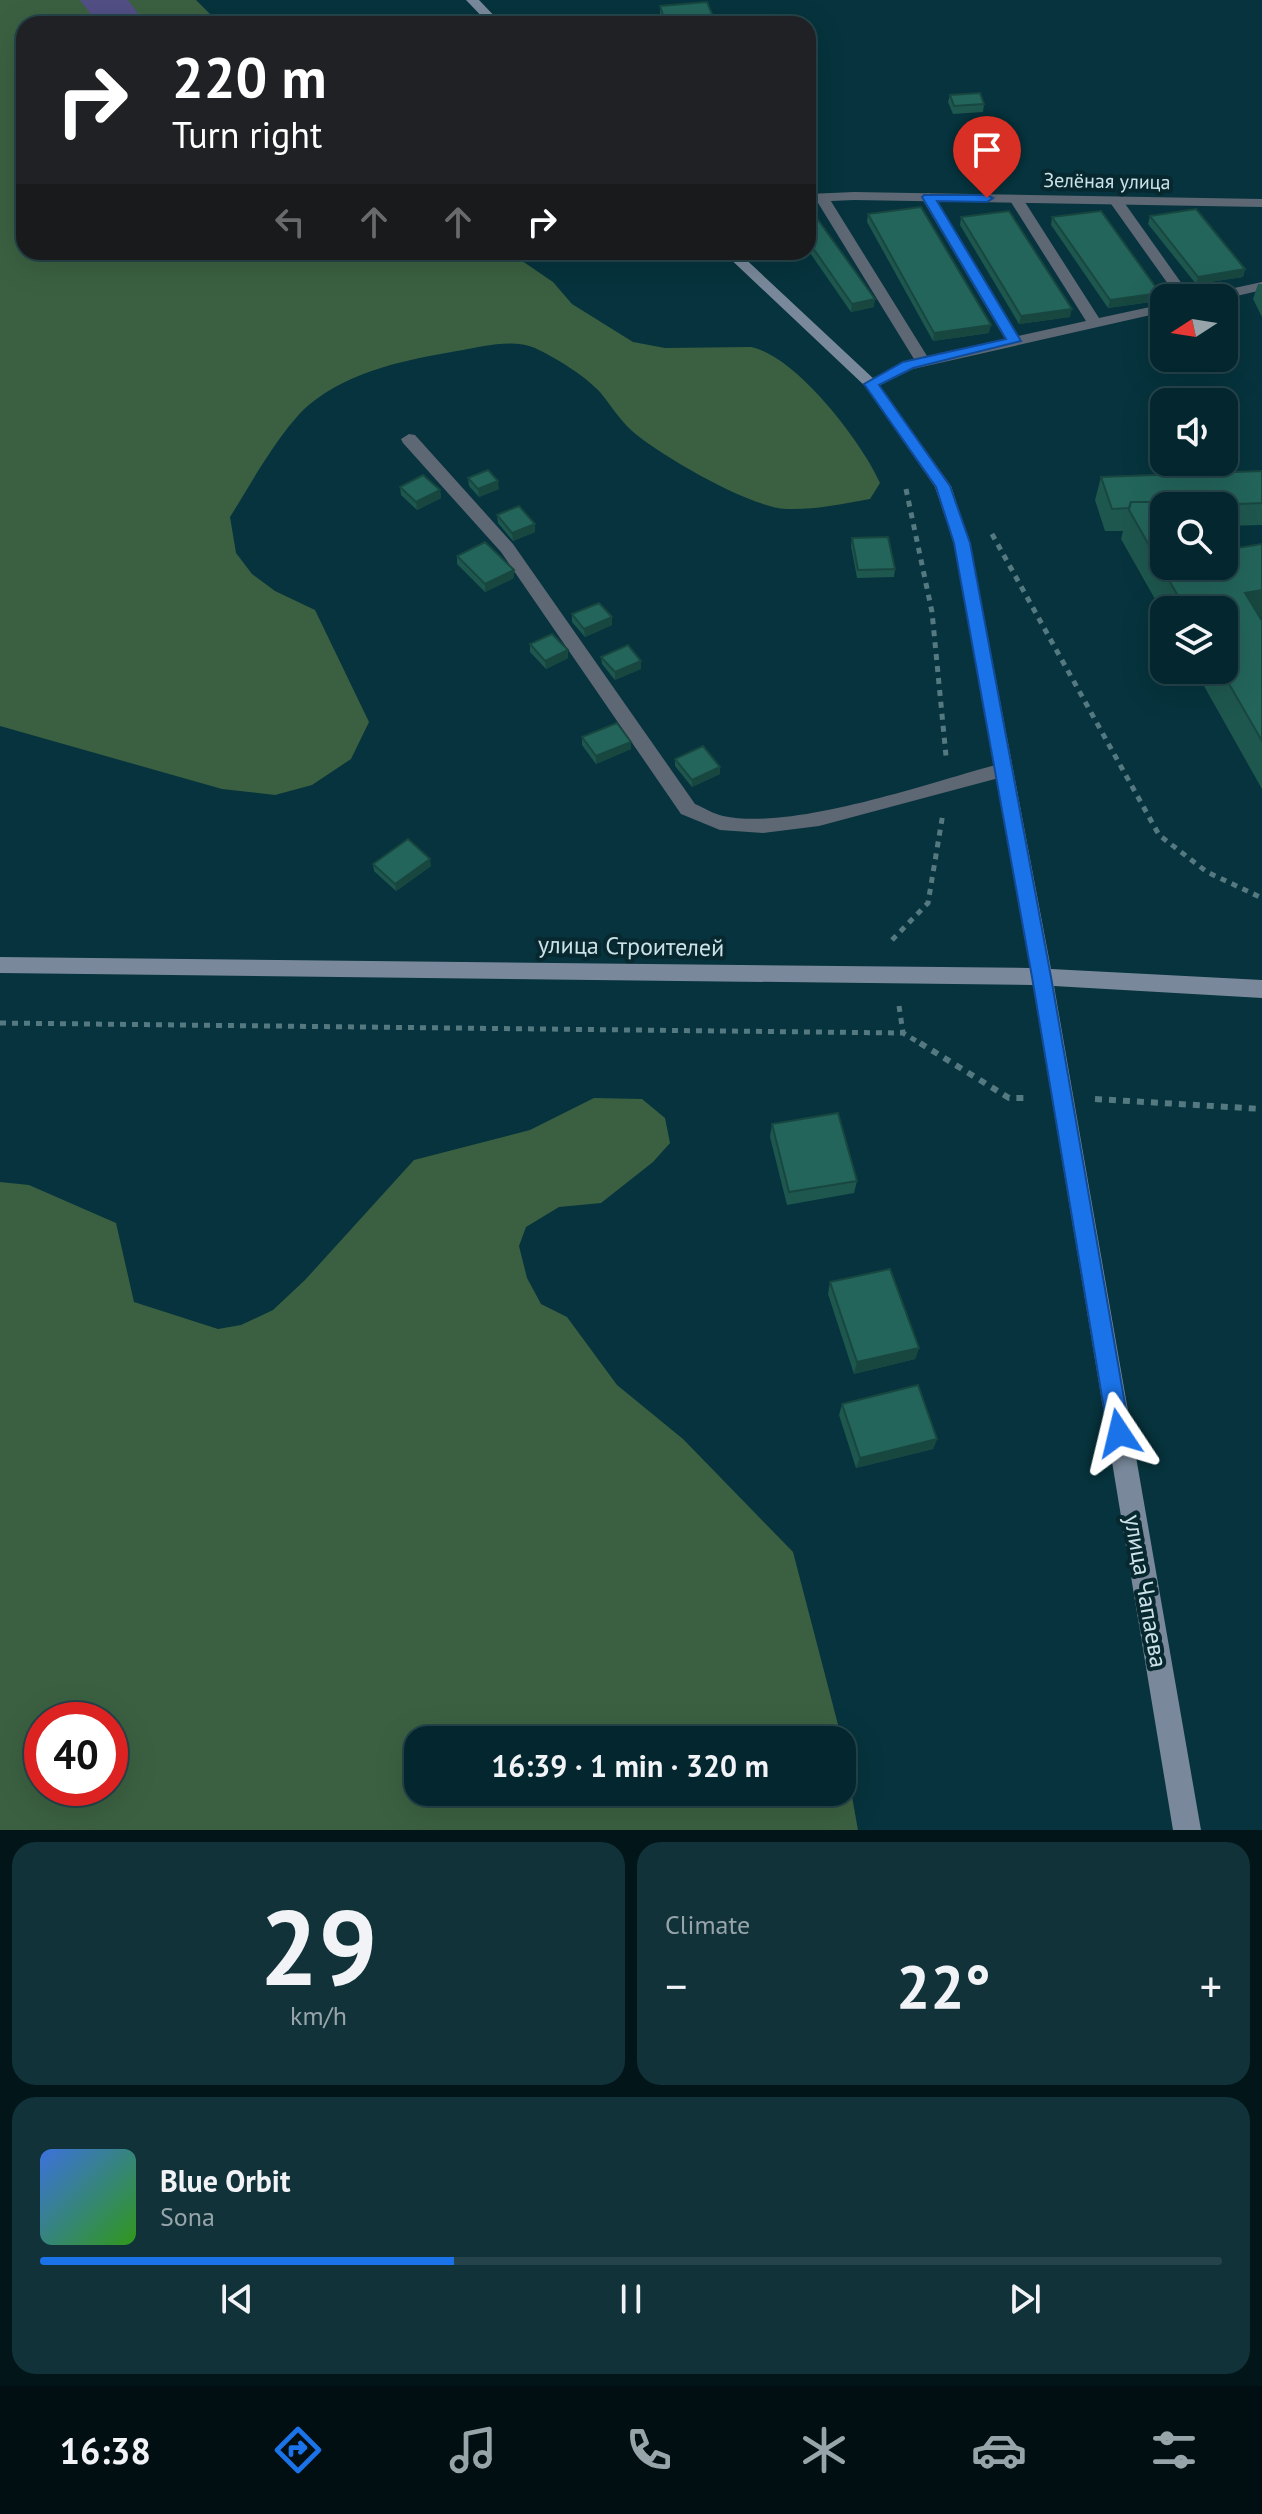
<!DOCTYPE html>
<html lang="en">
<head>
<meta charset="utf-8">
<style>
  body { margin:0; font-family:"PT Sans",sans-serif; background:#12323a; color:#f1f3f6; height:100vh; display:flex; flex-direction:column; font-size:30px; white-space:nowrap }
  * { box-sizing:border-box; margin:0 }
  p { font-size:26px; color:#97a5aa }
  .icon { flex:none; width:44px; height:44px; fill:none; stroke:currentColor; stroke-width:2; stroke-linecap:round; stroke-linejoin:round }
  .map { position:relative; height:1830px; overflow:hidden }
  .sheet { display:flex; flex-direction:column; gap:12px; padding:12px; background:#021519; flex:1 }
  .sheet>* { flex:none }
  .top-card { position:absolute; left:16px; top:16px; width:800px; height:244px; border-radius:24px; box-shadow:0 8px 32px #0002,0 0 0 2px #25434a; background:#202124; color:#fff; overflow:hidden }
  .needle { width:52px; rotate:258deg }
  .controls { position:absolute; left:1150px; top:284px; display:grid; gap:16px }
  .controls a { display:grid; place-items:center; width:88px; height:88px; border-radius:16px; background:#04262e; box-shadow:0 8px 32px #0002,0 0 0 2px #25434a; font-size:40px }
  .speed { position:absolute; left:24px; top:1702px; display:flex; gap:16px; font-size:40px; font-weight:700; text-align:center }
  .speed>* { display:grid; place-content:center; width:104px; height:104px; border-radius:50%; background:#04262e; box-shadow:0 8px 32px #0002,0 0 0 2px #25434a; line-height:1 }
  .speed .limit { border:12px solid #d22; background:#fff; color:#111 }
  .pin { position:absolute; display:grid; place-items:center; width:68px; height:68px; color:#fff; margin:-82px -34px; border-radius:50% 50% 50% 0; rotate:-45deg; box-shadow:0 0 8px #0007 }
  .pin .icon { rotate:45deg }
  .me { position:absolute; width:88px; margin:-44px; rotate:350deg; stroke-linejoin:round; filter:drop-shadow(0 0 6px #0008) }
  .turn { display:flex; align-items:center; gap:28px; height:168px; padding:0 24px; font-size:36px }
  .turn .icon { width:104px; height:104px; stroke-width:2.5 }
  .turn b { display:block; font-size:56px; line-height:68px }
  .lanes { display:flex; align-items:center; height:76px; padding:0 24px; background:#0003; justify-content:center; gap:40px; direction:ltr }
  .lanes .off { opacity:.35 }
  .big { font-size:60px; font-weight:700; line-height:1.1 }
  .sheet .widget { flex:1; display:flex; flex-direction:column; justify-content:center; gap:12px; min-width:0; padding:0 28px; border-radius:24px; background:#12323a }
  .sheet .dial { align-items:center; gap:0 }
  .dial b { font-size:104px; line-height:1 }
  .song { display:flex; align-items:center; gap:24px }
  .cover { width:96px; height:96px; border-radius:12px; background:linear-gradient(135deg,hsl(220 70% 55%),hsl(110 70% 35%)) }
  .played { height:8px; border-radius:4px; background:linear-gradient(90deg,#1a73e8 35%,#25434a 35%) }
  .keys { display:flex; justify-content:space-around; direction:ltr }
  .heat { display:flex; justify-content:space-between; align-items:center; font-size:44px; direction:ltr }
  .sheet .tiles { flex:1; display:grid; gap:12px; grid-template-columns:1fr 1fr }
  .widget:last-child { grid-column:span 2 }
  .trip { position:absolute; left:404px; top:1726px; width:452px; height:80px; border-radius:24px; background:#04262e; box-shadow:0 8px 32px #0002,0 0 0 2px #25434a; font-weight:700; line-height:80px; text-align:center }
  .tab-bar { display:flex; height:128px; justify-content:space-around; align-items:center; background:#020f12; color:#97a5aa }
  .tab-bar .icon { width:56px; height:56px }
  .tab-bar .active { color:#1a73e8 }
  .tab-bar b { font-size:36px; color:#f1f3f6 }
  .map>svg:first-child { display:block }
</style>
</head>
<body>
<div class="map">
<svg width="1262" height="1830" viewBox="0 0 1262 1830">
  <rect width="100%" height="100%" fill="#06333d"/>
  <g fill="#3b6041" fill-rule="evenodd">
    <path d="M0,0h196l24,24h-196v228h485l44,30 19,22 61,38 32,6 86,-1c45,9 111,95 129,136l-10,16c-28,5 -56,11 -84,10 -37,-2 -127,-54 -155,-79 -12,-11 -21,-26 -31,-38 -16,-17 -44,-34 -65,-44 -22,-10 -55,-1 -78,3 -51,9 -105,19 -147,53 -28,23 -60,81 -80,113l6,36 16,21 23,17 40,19 54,112 -18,37 -39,26 -37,10 -53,-6 -222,-63z"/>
    <path d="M594,1098l48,1 23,19 5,25 -17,19 -52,41 -42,4 -33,20 -7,19 8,32 14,26 26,13 50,68 66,54 110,113 49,188h-424v52h424v-51l16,89h-858v-648l29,3 87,38 18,79 84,27 23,-4 32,-15 32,-30 109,-120 116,-30zM42,1720h68v68h-68z"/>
  </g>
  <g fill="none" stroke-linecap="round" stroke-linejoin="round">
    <polygon fill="#514f84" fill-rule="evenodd" points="80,0 128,0 146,24 98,24"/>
    <polyline stroke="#557981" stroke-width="3" stroke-dasharray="4 4" stroke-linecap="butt" points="695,252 703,260"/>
    <g stroke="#557981" stroke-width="5" stroke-dasharray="6 6" stroke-linecap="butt">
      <polyline points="906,489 932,612 946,756"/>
      <polyline points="992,534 1159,835 1207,872 1262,898"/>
      <polyline points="892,940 928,903 943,813"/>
      <polyline points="899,1006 903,1033"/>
      <polyline points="0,1023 903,1033 923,1045"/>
    </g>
    <g stroke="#557981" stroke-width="6" stroke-dasharray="7 7" stroke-linecap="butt">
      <polyline points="920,1043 1009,1098 1029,1098"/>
      <polyline points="1095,1099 1262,1109"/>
    </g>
    <g fill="#5e6874" fill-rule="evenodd">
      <polygon points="928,193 935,197 1018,336 1086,321 1009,199 1016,195 1023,199 1099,318 1164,304 1164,312 913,369 876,387 866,387 866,381 914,359 815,198 817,195 829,198 927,356 1005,339 921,197"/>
      <polygon points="1116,197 1121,198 1192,298 1178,298 1109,201"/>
      <polygon points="1262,282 1262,290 1224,299 1200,298 1202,295"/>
      <path d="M409,434l6,1 98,109 182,260c9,4 19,10 28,12 72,15 207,-34 280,-53l7,2 2,5 -2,5 -191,51 -56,7 -43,-3 -39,-16 -180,-262 -98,-109 -2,-4z"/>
    </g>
    <polygon fill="#5e6874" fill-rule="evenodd" points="854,192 1262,199 1262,207 854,200 808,202 808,194"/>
    <g fill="#79899b" fill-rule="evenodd">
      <polygon points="466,0 479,0 502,24 489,24"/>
      <polygon points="723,252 738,252 876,381 951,486 970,543 1051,969 1262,980 1262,998 1054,986 1201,1830 1173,1830 1033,985 0,973 0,957 1030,968 954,543 935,487 866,387"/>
    </g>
  </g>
  <g fill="#1e574e">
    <polygon points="660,6 716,24 661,24 660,20"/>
    <polygon points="950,95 984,104 983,112 953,114 948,102"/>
    <polygon points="868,214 989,333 933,341 867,222"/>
    <polygon points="1150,216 1245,269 1243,277 1196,284 1148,224"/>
    <polygon points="961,217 1070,317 1019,324 960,225"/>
    <polygon points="1052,217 1158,301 1108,308 1051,225"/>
    <polygon points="808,219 874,307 851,312 808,250"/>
    <polygon points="1258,284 1262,284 1262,317 1253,299"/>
    <polygon points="1262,471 1262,525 1224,526 1224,506 1164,506 1262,617 1259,617 1262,621 1262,789 1195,670 1224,670 1224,610 1164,610 1164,615 1121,539 1123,531 1105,531 1095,500 1101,477"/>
    <polygon points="468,478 499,489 479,497 469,486"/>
    <polygon points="400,487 440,490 441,498 417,510 401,495"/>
    <polygon points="497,515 535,532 513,541 498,523"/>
    <polygon points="852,538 895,569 894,577 857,578 851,546"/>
    <polygon points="457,556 514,578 485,592 457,564"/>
    <polygon points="572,614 612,625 585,637 572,622"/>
    <polygon points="530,644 568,658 546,669 530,652"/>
    <polygon points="601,657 641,661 641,669 615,680 602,664"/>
    <polygon points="582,737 631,749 596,764 582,745"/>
    <polygon points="675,759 720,767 720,774 692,787 675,766"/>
    <polygon points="373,864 431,866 396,891 374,871"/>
    <polygon points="772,1124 857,1181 854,1193 787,1205 770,1137"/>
    <polygon points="830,1282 919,1348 915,1359 854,1374 828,1294"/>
    <polygon points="842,1404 937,1439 933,1449 856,1468 839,1415"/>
  </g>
  <g fill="#184740">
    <polygon points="1245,269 1243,277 1196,284 1198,277"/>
    <polygon points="1160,293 1158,301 1108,308 1110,300"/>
    <polygon points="875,299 874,307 851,312 852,304"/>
    <polygon points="1072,309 1070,317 1019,324 1021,316"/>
    <polygon points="991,325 989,333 933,341 934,333"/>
    <polygon points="498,481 499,489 479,497 478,489"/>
    <polygon points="440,490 441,498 417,510 416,502"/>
    <polygon points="535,524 535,532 513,541 512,533"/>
    <polygon points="514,570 514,578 485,592 485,584"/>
    <polygon points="1262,590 1262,617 1234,621 1245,593"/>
    <polygon points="612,617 612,625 585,637 584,629"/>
    <polygon points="568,650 568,658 546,669 545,661"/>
    <polygon points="641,661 641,669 615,680 615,672"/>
    <polygon points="631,742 631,749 596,764 596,756"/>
    <polygon points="720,767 720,774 692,787 692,780"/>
    <polygon points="430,859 431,866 396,891 395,884"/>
    <polygon points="919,1348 915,1359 854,1374 857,1362"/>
    <polygon points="937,1439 933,1449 856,1468 860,1458"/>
  </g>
  <g fill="#23655b" stroke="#184740" stroke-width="2">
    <polygon points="707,2 716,24 666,24 660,6"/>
    <polygon points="980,93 984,104 954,106 950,95"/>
    <polygon points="921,207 991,325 934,333 868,214"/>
    <polygon points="1196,209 1245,269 1198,277 1150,216"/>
    <polygon points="1009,211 1072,309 1021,316 961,217"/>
    <polygon points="1101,211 1160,293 1110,300 1052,217"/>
    <polygon points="816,217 875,299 852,304 808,241 808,219"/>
    <polygon points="488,470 498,481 478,489 468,478"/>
    <polygon points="1262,471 1262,503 1191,506 1189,502 1131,502 1129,508 1112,509 1101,477"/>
    <polygon points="423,475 440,490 416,502 400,487"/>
    <polygon points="1131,502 1189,502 1192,506 1164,506 1164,566 1224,566 1224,550 1262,544 1262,590 1245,593 1262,621 1262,741 1221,670 1224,670 1224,610 1186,610 1129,510"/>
    <polygon points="519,506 535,524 512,533 497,515"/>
    <polygon points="888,537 895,569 858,570 852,538"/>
    <polygon points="485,542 514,570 485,584 457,556"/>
    <polygon points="599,603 612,617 584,629 572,614"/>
    <polygon points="552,634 568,650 545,661 530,644"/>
    <polygon points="628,645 641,661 615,672 601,657"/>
    <polygon points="617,723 631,742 596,756 582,737"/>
    <polygon points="703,746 720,767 692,780 675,759"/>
    <polygon points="408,839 430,859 395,884 373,864"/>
    <polygon points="838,1113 857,1181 789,1192 772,1124"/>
    <polygon points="890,1269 919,1348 857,1362 830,1282"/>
    <polygon points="918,1385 937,1439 860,1458 842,1404"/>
  </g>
  <polygon fill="#1a73e8" stroke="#114b97" stroke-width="2" points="924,195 987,195 993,198 987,202 937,201 1021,341 913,368 879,385 950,486 970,543 1051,977 1130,1433 1127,1441 1119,1444 1111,1441 1108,1433 1032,977 954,543 936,487 864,384 903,362 1006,339 922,197"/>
  <g text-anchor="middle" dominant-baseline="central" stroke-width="8" stroke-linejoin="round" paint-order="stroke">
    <g font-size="20" fill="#cce2e8" stroke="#082830">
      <text transform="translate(1107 181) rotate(1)">Зелёная улица</text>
    </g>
    <g font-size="24" fill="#cce2e8" stroke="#082830">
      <text transform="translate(631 946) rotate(1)">улица Строителей</text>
      <text transform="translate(1146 1591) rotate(80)">улица Чапаева</text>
    </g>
  </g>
</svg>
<div class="controls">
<a><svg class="needle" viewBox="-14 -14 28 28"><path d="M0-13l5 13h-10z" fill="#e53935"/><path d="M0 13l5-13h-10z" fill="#97a5aa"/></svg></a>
<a><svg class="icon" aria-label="sound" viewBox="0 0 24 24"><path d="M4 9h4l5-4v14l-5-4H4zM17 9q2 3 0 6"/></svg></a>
<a><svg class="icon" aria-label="search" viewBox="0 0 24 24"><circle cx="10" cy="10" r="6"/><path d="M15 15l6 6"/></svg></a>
<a><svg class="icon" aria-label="layers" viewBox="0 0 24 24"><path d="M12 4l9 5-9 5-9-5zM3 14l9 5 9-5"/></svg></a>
</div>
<div class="speed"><div class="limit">40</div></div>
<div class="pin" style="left:987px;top:198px;background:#d93025"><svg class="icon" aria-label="arrive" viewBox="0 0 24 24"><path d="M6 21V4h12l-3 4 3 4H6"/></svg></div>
<svg class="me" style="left:1119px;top:1433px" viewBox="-20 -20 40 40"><path d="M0-17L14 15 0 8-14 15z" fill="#1a73e8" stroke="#fff" stroke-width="4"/></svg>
<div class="trip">16:39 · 1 min · 320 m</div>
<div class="top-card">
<div class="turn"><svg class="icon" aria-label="right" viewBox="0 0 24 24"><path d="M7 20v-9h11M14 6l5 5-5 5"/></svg><div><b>220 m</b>Turn right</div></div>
<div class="lanes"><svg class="icon off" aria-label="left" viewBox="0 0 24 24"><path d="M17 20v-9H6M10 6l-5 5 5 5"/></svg><svg class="icon off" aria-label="ahead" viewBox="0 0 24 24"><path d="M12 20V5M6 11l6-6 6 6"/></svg><svg class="icon off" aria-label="ahead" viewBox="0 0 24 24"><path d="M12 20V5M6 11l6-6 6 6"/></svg><svg class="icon" aria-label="right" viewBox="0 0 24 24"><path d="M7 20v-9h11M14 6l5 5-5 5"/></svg></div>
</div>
</div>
<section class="sheet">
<div class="tiles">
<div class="widget dial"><b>29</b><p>km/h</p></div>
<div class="widget"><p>Climate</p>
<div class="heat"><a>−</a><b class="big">22°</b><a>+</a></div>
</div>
<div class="widget">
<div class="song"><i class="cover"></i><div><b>Blue Orbit</b><p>Sona</p></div></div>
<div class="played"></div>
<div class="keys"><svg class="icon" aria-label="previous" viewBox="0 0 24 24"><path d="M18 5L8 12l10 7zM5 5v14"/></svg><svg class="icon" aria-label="pause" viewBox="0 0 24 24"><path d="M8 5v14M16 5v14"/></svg><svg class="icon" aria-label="next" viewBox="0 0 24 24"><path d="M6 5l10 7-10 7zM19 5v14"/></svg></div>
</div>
</div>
</section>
<nav class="tab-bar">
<b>16:38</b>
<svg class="icon active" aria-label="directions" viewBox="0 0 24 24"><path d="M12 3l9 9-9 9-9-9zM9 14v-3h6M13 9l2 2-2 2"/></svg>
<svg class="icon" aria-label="music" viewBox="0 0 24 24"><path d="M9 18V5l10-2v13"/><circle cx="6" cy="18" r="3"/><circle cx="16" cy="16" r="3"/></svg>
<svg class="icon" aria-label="phone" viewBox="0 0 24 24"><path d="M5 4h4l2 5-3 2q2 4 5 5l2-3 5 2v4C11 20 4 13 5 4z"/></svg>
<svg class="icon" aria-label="climate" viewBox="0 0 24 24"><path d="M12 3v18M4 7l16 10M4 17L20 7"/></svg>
<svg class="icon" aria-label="car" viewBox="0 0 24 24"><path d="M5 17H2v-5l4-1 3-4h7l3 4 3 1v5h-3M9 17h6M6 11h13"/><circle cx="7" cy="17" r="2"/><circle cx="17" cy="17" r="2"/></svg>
<svg class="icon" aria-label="filters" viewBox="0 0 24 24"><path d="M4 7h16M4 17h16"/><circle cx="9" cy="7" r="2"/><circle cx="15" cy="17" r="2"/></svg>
</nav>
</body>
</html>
